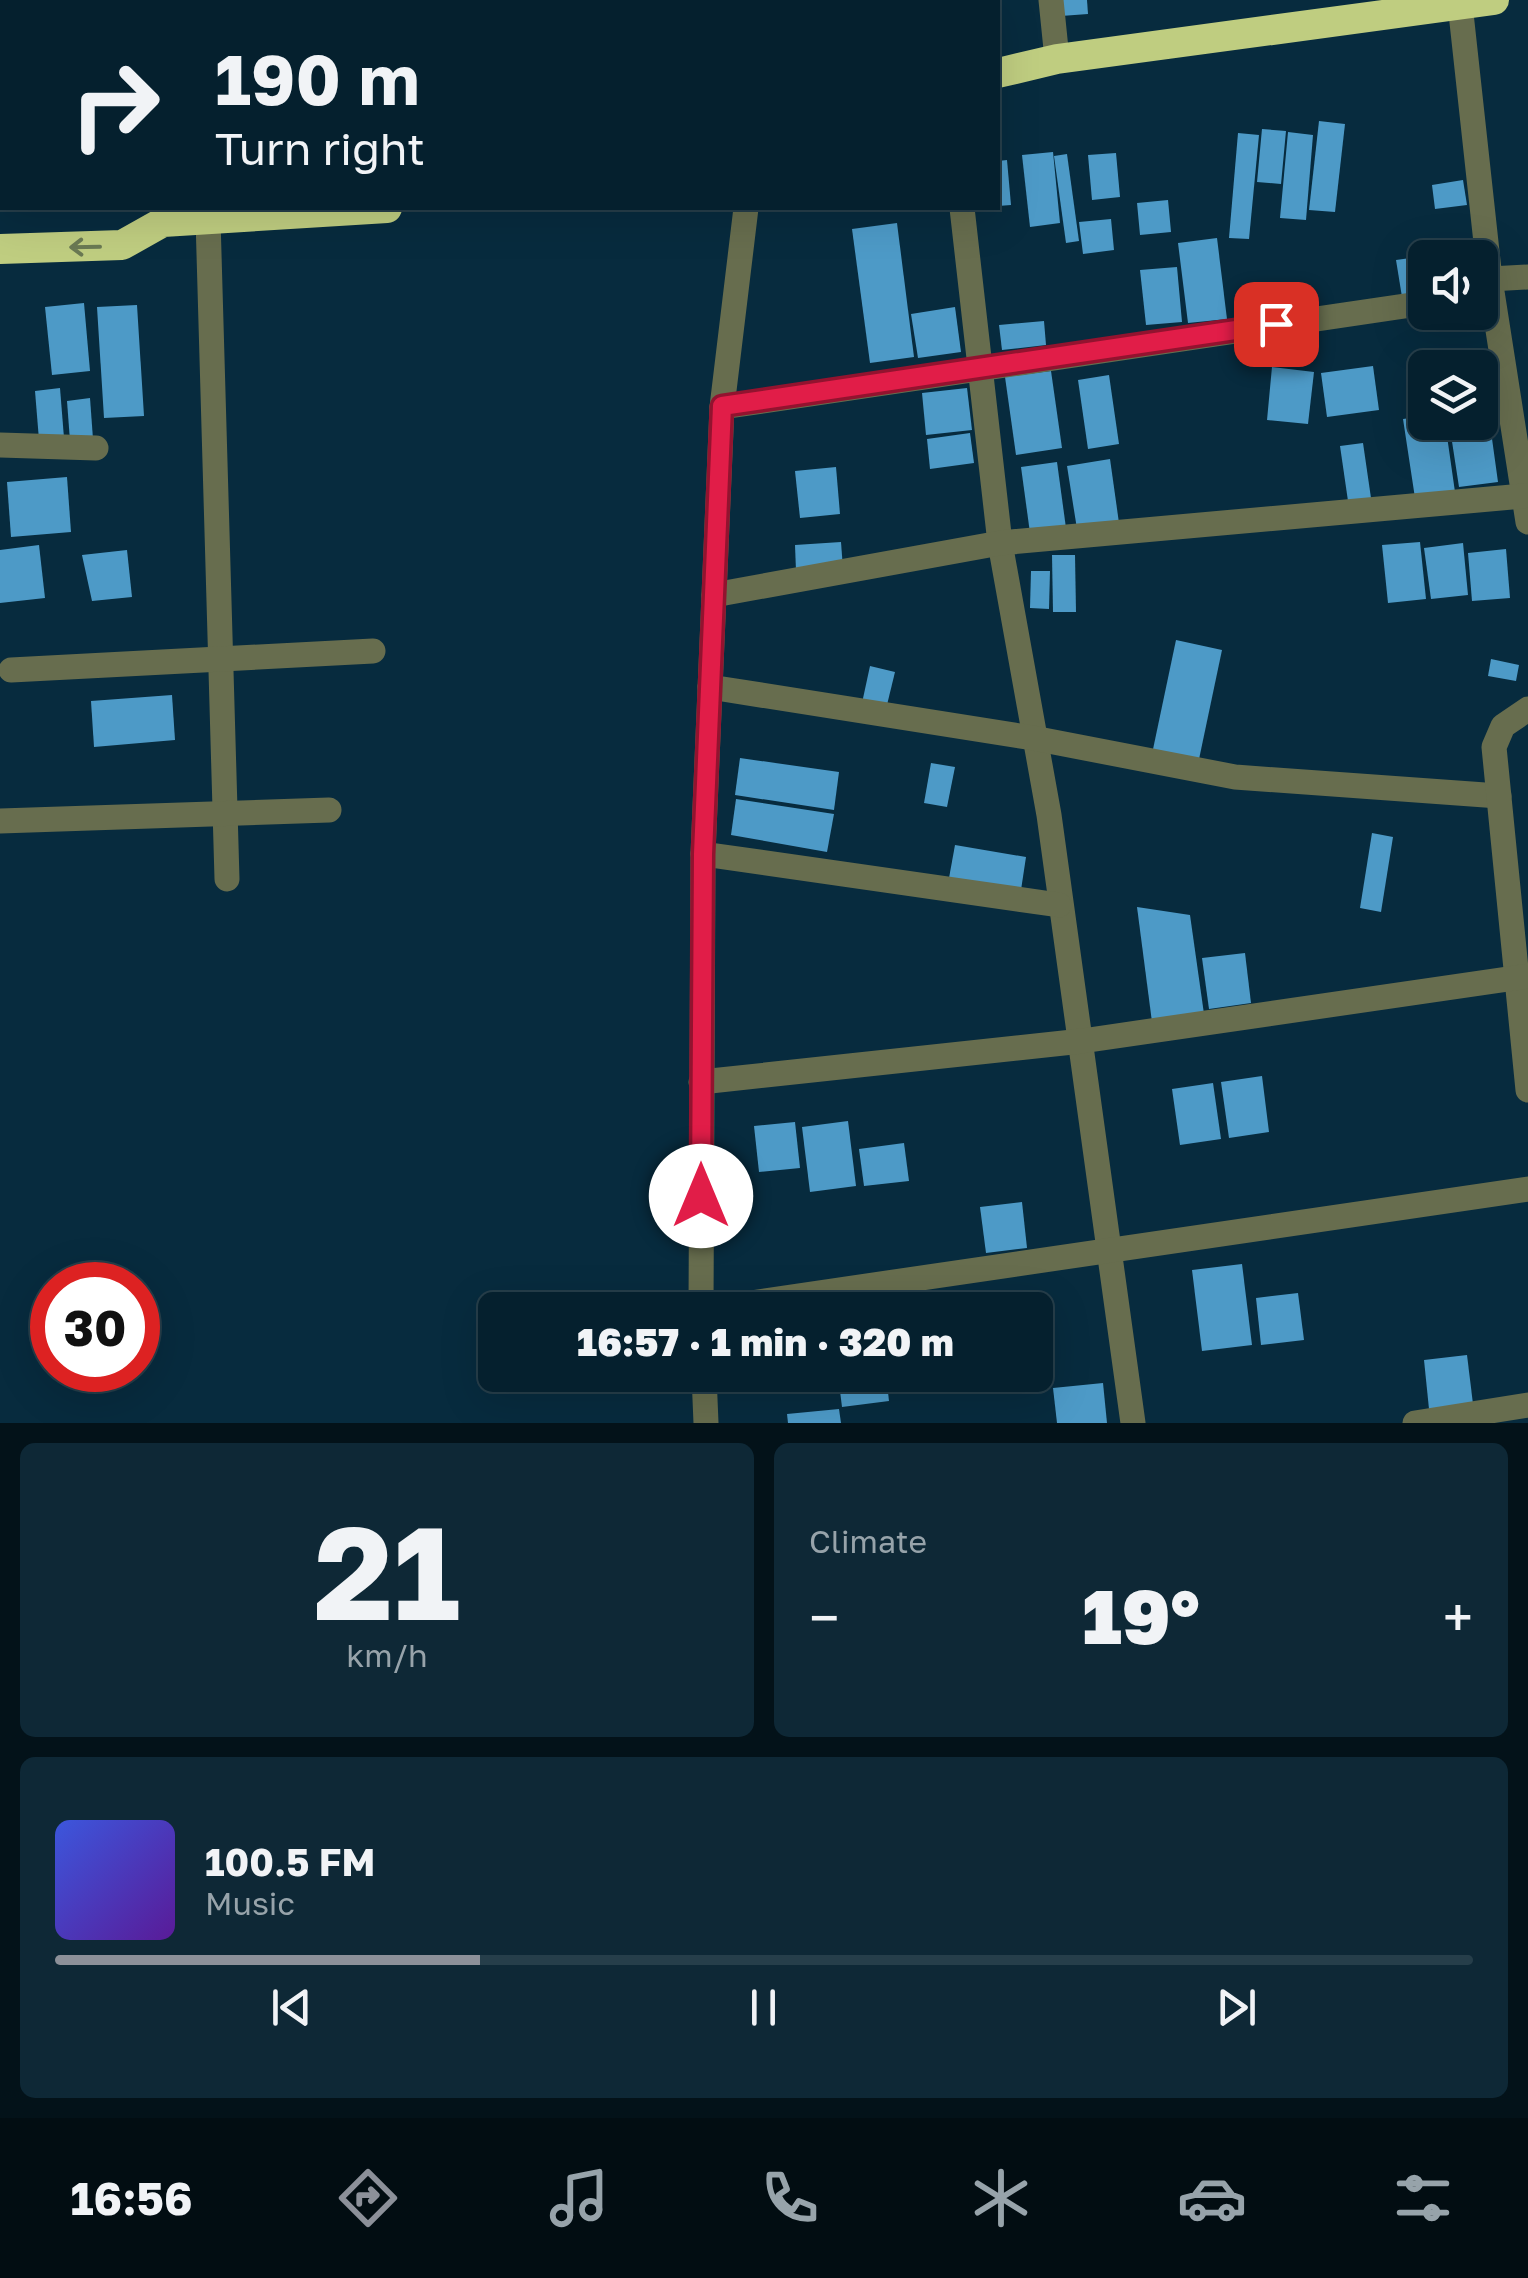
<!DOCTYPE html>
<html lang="en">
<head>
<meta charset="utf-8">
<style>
  body { margin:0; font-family:"Golos Text",sans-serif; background:#0e2836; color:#f1f3f6; height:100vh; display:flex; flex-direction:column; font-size:38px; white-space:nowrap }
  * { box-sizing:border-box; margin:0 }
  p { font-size:32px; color:#97a3aa }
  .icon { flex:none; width:55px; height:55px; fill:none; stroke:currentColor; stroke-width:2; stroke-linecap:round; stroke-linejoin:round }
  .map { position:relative; height:1423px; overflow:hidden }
  .sheet { display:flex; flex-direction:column; gap:20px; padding:20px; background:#031219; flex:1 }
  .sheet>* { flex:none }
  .hud { position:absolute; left:0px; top:0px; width:1000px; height:210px; box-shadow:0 10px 40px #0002,0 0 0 2px #263e4a; background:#05202e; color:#f1f3f6; overflow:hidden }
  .fabs { position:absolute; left:1408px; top:240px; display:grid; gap:20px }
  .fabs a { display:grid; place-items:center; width:90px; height:90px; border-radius:15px; background:#05202e; box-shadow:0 10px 40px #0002,0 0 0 2px #263e4a; font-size:50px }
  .speed { position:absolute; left:30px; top:1262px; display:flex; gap:20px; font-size:50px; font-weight:700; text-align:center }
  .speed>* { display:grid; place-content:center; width:130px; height:130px; border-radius:50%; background:#05202e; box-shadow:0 10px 40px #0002,0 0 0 2px #263e4a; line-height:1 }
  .speed .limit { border:15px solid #d22; background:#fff; color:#111 }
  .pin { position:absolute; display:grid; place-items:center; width:85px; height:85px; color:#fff; margin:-42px; border-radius:20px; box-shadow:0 5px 15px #0006 }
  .me { position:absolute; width:110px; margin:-55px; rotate:0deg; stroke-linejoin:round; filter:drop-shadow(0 0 8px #0008) }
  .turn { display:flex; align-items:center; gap:35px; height:210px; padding:0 50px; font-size:45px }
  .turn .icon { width:130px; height:130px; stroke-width:2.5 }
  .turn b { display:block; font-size:70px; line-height:85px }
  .big { font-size:75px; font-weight:800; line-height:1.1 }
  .sheet .widget { flex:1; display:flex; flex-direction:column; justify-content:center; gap:15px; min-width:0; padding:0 35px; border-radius:15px; background:#0e2836 }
  .sheet .dial { align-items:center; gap:0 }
  .dial b { font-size:130px; line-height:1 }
  .song { display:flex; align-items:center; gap:30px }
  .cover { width:120px; height:120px; border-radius:15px; background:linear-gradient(135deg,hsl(230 70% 55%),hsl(270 70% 35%)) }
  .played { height:10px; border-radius:5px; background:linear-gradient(90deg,#8c9099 30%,#263e4a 30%) }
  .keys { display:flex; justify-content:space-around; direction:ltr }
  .heat { display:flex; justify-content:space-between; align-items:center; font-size:55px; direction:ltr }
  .sheet .tiles { flex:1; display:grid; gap:20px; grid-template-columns:1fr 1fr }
  .widget:last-child { grid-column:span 2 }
  .trip { position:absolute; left:478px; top:1292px; width:575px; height:100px; border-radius:15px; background:#05202e; box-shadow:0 10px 40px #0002,0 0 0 2px #263e4a; font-weight:800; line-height:100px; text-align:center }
  .menu { display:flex; height:160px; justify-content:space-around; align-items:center; background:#020d12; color:#97a3aa }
  .menu .icon { width:70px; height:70px }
  .menu .current { color:#8c9099 }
  .menu b { font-size:45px; color:#f1f3f6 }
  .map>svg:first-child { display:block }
</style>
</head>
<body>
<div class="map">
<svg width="1528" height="1423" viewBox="0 0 1528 1423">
  <rect width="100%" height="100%" fill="#072b3e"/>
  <g fill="#4d9ac7">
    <polygon points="1059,0 1087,0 1088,14 1061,16"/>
    <polygon points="1319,121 1345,124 1335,212 1309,210"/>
    <polygon points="1262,129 1286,131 1281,184 1257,182"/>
    <polygon points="1288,132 1313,135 1306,220 1280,218"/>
    <polygon points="1238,133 1259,135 1249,239 1229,238"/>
    <polygon points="1053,152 1060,223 1030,227 1022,155"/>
    <polygon points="1116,153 1120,197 1092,200 1088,155"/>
    <polygon points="1067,154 1079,241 1066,243 1054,156"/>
    <polygon points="1007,160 1011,205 998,206 998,161"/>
    <polygon points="1463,180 1467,205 1435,209 1432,185"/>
    <polygon points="1168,200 1171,232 1140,235 1137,203"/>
    <polygon points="1111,219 1114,250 1083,254 1079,222"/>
    <polygon points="897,223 914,357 870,363 852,229"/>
    <polygon points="1217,238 1227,319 1188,323 1178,243"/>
    <polygon points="1425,256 1425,293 1402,297 1396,260"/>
    <polygon points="1177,267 1182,322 1146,325 1140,270"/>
    <polygon points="84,303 90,371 52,375 45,307"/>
    <polygon points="137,305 144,416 104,418 97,307"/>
    <polygon points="955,307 961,352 918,358 911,314"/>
    <polygon points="1044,321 1046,345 1002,350 999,325"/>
    <polygon points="1373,366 1379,410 1327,417 1321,373"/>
    <polygon points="1272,367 1314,372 1308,424 1267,420"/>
    <polygon points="1051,371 1062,448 1016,455 1005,377"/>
    <polygon points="1109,375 1119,444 1088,449 1078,380"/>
    <polygon points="60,388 64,438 39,440 35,391"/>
    <polygon points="967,388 972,430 926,435 922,393"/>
    <polygon points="90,398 93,439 70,441 67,401"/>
    <polygon points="1425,416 1425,422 1445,422 1455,492 1415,498 1403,419"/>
    <polygon points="1489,417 1498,482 1459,487 1449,422 1480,422 1480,418"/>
    <polygon points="970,433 974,463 930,469 927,439"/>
    <polygon points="1363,443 1371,498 1348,501 1340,446"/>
    <polygon points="1110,459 1119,523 1077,529 1067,466"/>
    <polygon points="1057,462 1066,528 1030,533 1021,467"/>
    <polygon points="836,467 840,514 800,518 795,471"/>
    <polygon points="67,477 71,532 11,537 7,482"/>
    <polygon points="841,542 843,569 796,571 795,545"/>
    <polygon points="1420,542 1426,599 1388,603 1382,545"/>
    <polygon points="1463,543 1468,595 1431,599 1424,548"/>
    <polygon points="39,545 45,598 0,603 0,550"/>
    <polygon points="1506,549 1510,598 1472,601 1468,553"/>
    <polygon points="127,550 132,597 92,601 82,555"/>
    <polygon points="1052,555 1075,555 1076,612 1053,612"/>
    <polygon points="1031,571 1050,571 1049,609 1030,608"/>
    <polygon points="1176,640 1222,650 1198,764 1152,754"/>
    <polygon points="1491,659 1519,665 1516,681 1488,676"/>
    <polygon points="870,666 895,672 886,709 862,703"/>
    <polygon points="172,695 175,740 94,747 91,701"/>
    <polygon points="740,758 839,772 834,810 735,795"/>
    <polygon points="931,763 955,767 947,807 924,803"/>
    <polygon points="736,799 834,814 827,852 731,835"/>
    <polygon points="1372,833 1393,837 1381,912 1360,908"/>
    <polygon points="955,845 1026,857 1021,890 949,878"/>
    <polygon points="1137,907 1190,915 1204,1014 1152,1022"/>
    <polygon points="1245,953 1251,1003 1209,1009 1202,958"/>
    <polygon points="1262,1076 1269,1132 1229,1138 1221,1082"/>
    <polygon points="1213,1083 1221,1139 1180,1145 1172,1089"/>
    <polygon points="848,1121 856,1186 810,1192 802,1127"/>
    <polygon points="795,1122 800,1168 759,1172 754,1126"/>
    <polygon points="904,1143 909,1181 864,1186 859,1149"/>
    <polygon points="1022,1202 1027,1248 986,1253 980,1207"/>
    <polygon points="1242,1264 1252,1345 1202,1351 1192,1270"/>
    <polygon points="1298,1293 1304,1340 1261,1345 1256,1298"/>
    <polygon points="1467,1355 1473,1404 1429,1409 1424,1360"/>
    <polygon points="838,1375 886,1375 889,1401 842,1407"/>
    <polygon points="1103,1383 1107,1423 1057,1423 1053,1388"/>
    <polygon points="839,1409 841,1423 788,1423 787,1414"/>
  </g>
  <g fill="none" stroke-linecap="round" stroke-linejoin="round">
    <g stroke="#676d4e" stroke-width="25">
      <polyline points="129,0 129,2"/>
      <polyline points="588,0 589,2"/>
      <polyline points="720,0 720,2"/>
      <polyline points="1051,0 1057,59"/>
      <polyline points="1460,4 1490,279 1528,522"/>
      <polyline points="0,33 2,32"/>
      <polyline points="962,208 1000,543 1049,815 1133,1423"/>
      <polyline points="208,219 227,879"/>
      <polyline points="1490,279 1528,277"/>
      <polyline points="722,407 1425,303"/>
      <polyline points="0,445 96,448"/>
      <polyline points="714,595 1000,543 1523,496"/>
      <polyline points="11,670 373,651"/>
      <polyline points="710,687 1033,738 1235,777 1499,796"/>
      <polyline points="1528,709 1503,726 1494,747 1528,1090"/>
      <polyline points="0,821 329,810"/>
      <polyline points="703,854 1059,905"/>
      <polyline points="701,1082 1082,1041 1528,976"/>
      <polyline points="701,1310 703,854 722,407 746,208"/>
      <polyline points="703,1310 1528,1189"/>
      <polyline points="704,1375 706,1423"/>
      <polyline points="1415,1423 1528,1405"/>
    </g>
    <g stroke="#bfcd80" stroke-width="30">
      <polyline points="998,73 1057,59 1494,0"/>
      <polyline points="0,184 2,184"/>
      <polyline points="0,249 122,245 163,222 387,208"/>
    </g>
  </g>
  <defs><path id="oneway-shaft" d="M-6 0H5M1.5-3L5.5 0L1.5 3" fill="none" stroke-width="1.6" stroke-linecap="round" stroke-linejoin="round" transform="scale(2.5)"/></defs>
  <use stroke="#6a7953" href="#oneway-shaft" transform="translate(85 247) rotate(179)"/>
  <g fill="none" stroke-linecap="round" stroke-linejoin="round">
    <defs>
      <polyline id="route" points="701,1196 703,854 722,406 1276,324"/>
    </defs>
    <use href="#route" stroke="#92132f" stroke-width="25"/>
    <use href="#route" stroke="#e11d48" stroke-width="18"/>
  </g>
</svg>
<div class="fabs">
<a><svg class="icon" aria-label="sound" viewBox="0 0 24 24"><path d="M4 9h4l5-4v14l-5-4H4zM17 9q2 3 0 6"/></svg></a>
<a><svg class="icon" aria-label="layers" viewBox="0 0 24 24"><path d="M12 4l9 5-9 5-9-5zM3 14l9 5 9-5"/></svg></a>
</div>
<div class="speed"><div class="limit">30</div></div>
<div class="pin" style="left:1276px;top:324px;background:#d93025"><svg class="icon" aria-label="arrive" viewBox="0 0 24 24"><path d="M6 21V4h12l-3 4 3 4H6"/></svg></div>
<svg class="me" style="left:701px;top:1196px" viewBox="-20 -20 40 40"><circle r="19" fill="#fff"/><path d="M0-13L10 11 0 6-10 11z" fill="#e11d48"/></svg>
<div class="trip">16:57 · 1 min · 320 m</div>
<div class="hud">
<div class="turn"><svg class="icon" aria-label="right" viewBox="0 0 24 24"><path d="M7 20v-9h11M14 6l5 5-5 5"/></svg><div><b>190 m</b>Turn right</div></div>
</div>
</div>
<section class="sheet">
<div class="tiles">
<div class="widget dial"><b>21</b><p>km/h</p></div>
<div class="widget"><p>Climate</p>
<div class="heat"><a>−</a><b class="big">19°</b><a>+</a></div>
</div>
<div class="widget">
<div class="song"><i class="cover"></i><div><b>100.5 FM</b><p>Music</p></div></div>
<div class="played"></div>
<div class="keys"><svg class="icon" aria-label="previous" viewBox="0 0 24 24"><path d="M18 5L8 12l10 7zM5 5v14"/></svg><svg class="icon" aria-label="pause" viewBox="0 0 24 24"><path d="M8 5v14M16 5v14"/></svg><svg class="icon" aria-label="next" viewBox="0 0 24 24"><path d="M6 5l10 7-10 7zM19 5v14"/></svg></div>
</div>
</div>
</section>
<nav class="menu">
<b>16:56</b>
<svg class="icon current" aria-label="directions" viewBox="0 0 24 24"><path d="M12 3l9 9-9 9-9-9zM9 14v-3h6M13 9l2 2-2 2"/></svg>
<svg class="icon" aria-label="music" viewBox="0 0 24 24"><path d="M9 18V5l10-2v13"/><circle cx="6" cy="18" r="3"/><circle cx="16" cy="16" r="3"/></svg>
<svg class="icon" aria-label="phone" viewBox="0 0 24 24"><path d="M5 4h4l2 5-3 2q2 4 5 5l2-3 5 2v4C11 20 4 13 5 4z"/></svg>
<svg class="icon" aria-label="climate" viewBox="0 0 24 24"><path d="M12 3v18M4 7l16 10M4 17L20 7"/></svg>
<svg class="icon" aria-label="car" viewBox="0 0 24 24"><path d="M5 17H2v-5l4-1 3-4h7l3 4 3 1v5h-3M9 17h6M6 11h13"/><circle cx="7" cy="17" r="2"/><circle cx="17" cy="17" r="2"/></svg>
<svg class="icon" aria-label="filters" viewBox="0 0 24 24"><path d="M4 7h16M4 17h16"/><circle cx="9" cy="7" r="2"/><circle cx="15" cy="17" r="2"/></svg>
</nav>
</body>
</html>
